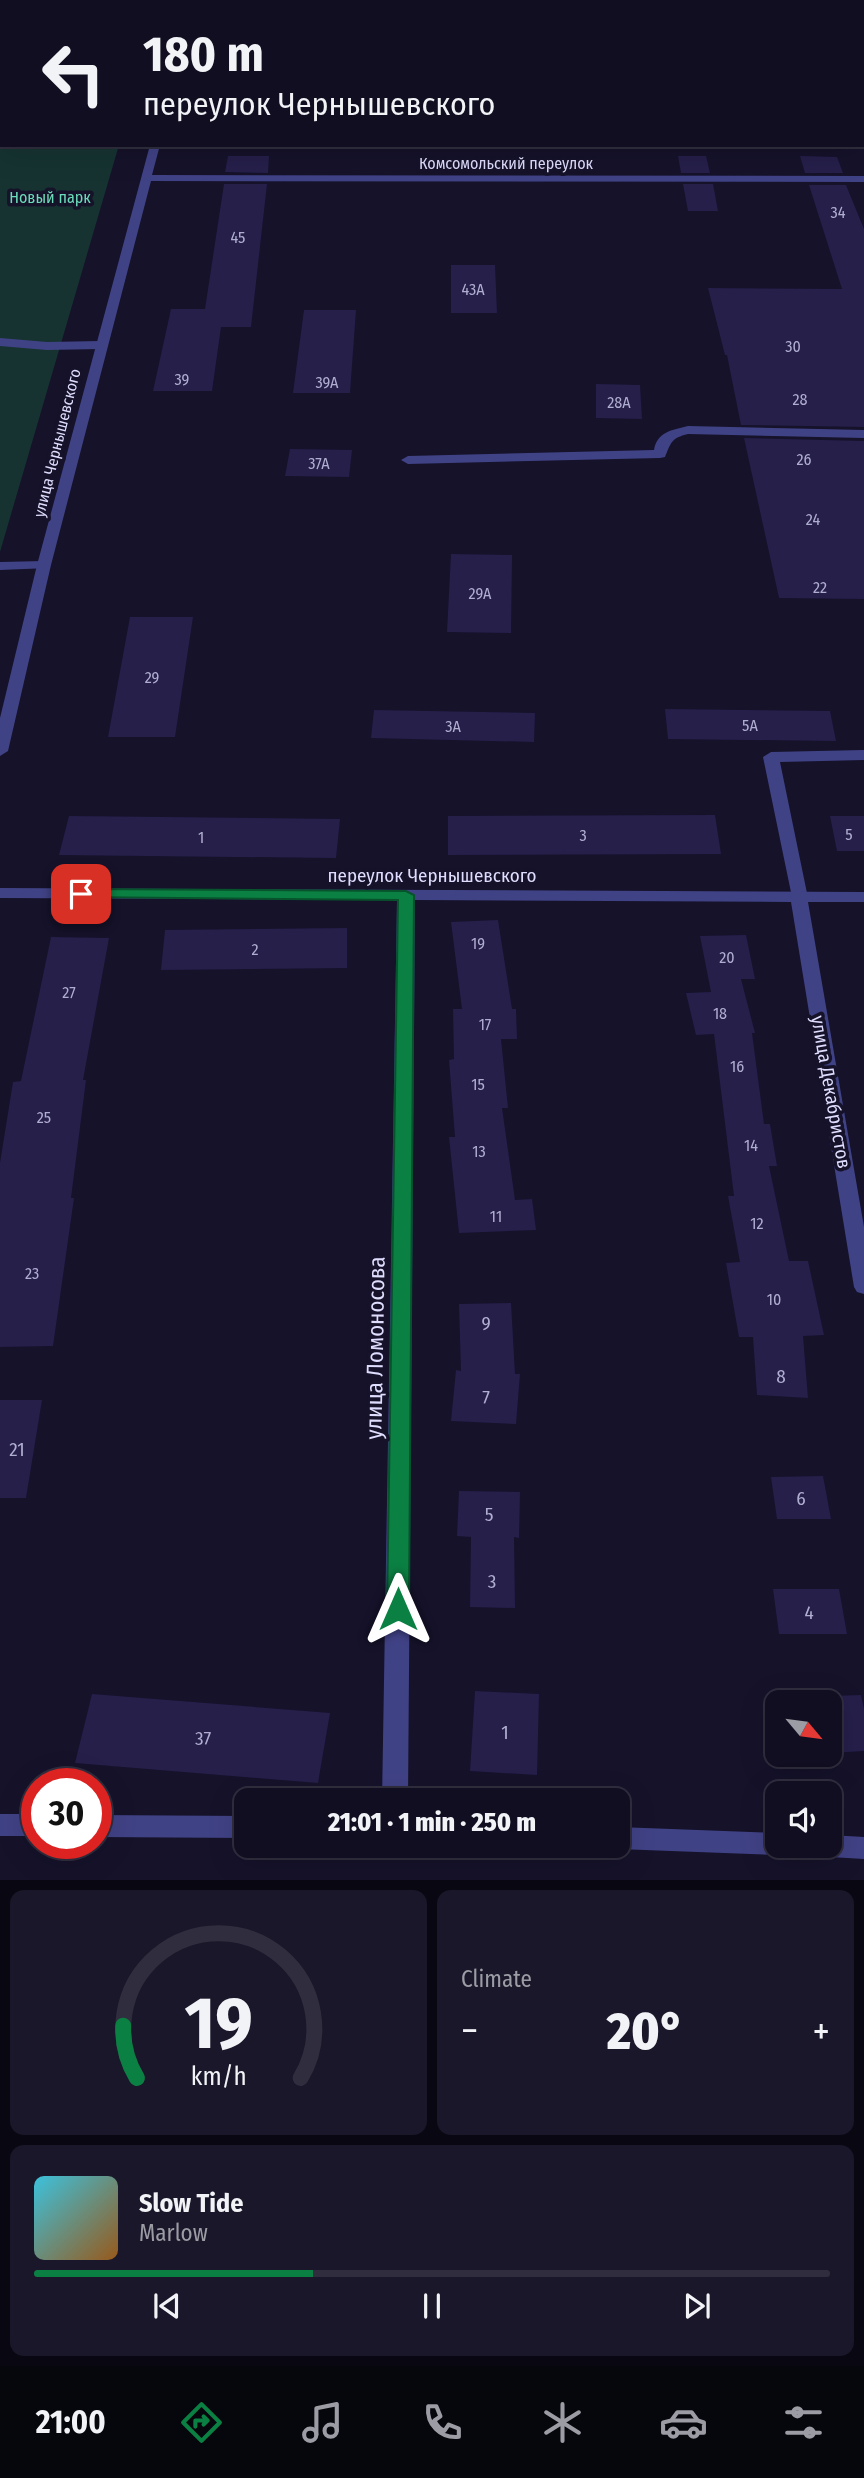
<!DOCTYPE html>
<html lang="en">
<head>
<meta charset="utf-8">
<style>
  body { margin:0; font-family:"Fira Sans Condensed",sans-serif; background:#191729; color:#f1f3f6; height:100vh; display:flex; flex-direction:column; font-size:26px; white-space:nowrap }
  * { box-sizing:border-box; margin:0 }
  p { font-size:23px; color:#9c9ca5 }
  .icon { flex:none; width:38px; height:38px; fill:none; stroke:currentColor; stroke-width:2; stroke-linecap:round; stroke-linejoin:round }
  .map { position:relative; height:1880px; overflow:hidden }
  .side { display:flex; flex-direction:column; gap:10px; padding:10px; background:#090812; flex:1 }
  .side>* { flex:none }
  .guide { position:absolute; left:0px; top:0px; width:864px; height:147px; box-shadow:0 7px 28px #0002,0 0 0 2px #302e3e; background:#100e20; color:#f1f3f6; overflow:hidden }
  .needle { width:46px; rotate:119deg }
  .controls { position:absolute; left:765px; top:1690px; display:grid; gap:14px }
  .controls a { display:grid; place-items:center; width:77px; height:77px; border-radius:14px; background:#100e20; box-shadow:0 7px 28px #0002,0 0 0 2px #302e3e; font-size:35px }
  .speed { position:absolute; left:21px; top:1768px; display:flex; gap:14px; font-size:35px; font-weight:700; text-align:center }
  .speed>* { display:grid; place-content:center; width:91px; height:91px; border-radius:50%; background:#100e20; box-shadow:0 7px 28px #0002,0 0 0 2px #302e3e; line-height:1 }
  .speed .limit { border:10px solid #d22; background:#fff; color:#111 }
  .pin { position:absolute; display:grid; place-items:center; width:60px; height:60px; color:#fff; margin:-30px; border-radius:14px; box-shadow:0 4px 10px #0006 }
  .me { position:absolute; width:77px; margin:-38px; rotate:0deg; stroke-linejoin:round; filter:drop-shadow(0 0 5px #0008) }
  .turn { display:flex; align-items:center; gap:24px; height:147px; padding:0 28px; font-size:32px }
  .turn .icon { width:91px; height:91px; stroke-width:2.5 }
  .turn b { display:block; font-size:49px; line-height:60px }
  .big { font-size:52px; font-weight:800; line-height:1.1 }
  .side .widget { flex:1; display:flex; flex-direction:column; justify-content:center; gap:10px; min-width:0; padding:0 24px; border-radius:14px; background:#191729 }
  .side .dial { align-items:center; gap:0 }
  .dial svg { height:182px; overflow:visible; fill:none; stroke:#302e3e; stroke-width:7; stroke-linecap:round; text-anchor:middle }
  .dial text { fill:#f1f3f6; stroke:none }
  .song { display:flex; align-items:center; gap:21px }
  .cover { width:84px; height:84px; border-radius:10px; background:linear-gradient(135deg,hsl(190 70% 55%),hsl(30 70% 35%)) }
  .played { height:7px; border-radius:4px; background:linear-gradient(90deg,#0b8043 35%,#302e3e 35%) }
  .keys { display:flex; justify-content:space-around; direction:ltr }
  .heat { display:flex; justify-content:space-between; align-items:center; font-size:38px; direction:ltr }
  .side .tiles { flex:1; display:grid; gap:10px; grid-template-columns:1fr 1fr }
  .widget:last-child { grid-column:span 2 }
  .trip { position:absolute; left:234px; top:1788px; width:396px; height:70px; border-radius:14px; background:#100e20; box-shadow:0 7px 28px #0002,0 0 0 2px #302e3e; font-weight:800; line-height:70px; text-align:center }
  .tab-bar { display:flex; height:112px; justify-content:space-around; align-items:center; background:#06060d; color:#9c9ca5 }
  .tab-bar .icon { width:49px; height:49px }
  .tab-bar .current { color:#0b8043 }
  .tab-bar b { font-size:32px; color:#f1f3f6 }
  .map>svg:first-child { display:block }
</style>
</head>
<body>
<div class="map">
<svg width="864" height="1880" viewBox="0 0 864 1880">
  <rect width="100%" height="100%" fill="#15122a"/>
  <g fill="#163331">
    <polygon points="0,0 162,0 2,2 2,145 119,145 0,552"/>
    <polygon points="479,0 780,0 809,2 479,2"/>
  </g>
  <g fill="#251f4a">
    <polygon points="228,156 269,156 268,173 225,172"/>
    <polygon points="678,156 706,156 710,173 681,173"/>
    <polygon points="800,156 837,157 843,173 805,173"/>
    <polygon points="224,184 267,184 251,327 221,327 212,391 153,391 171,309 205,309"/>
    <polygon points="683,184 713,184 718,211 688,211"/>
    <polygon points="809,185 846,185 864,229 864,427 741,425 727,355 725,355 708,288 842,289"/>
    <polygon points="451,265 495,265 497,313 451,313"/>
    <polygon points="304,310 356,310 350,393 293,393"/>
    <polygon points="596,384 640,385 642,419 596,418"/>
    <polygon points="744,438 864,441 864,599 779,598"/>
    <polygon points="290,449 352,450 349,477 285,476"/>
    <polygon points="451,554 512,555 511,633 447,632"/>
    <polygon points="130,617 193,617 175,737 108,737"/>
    <polygon points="665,709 830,711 836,741 668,739"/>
    <polygon points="374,710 535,713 534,742 371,738"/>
    <polygon points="715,815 721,854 448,855 448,816"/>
    <polygon points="69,816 340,819 336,858 59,855"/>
    <polygon points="830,816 864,816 864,851 837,851"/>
    <polygon points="498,920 512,1009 516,1009 517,1039 501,1039 508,1108 502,1108 515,1200 532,1199 536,1230 459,1233 449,1137 455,1137 449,1060 454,1059 453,1009 462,1009 451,922"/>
    <polygon points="347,928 347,968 161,970 165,930"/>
    <polygon points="746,935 755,979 741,979 755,1033 752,1033 764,1124 770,1124 777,1166 769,1166 789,1261 808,1261 824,1335 803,1336 808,1398 757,1395 753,1337 739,1337 726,1263 740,1262 728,1196 734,1196 714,1034 696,1035 686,993 711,992 700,936"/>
    <polygon points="51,937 109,938 83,1080 86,1080 71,1198 74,1198 53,1346 0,1347 0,1163 13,1082 21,1081"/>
    <polygon points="511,1303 515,1374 520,1374 516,1424 451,1421 456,1370 461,1371 459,1304"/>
    <polygon points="0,1400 42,1400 26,1498 0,1498"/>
    <polygon points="823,1476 831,1519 777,1519 771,1477"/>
    <polygon points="459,1491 520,1492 519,1538 514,1537 515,1608 470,1607 471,1537 457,1536"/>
    <polygon points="773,1589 839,1589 847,1634 779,1634"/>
    <polygon points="475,1691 539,1694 537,1775 470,1771"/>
    <polygon points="92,1694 330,1713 318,1783 75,1763"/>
    <polygon points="861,1695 864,1709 864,1751 830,1753 830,1696"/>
  </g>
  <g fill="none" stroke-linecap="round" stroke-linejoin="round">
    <g fill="#404286" fill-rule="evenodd">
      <rect x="863" y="14" width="1" height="6"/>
      <rect x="863" y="52" width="1" height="6"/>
      <rect x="863" y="127" width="1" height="6"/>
      <polygon points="0,338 47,342 100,341 106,345 100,349 47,350 0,346"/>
      <path d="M688,426l176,4v8l-176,-4c-17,4 -17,9 -23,23l-5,1 -252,6 -7,-4 7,-4 246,-6c3,-18 18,-20 34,-24z"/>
      <polygon points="44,561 49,562 49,568 0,570 0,562"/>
      <polygon points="864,750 864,760 780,762 808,898 799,903 793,902 763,757 771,752"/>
    </g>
    <g fill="#404286" fill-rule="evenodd">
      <polygon points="180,0 188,0 179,2"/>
      <rect x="843" y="0" width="8" height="2"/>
      <rect x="863" y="102" width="1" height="8"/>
      <polygon points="150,145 160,145 152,175 864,176 864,182 151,181 51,565 8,751 0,756 0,718 37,565"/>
      <polygon points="0,888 864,892 864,902 808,902 864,1227 864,1294 857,1292 854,1287 791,902 415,900 408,1801 382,1801 397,900 0,898"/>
      <rect x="0" y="1814" width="37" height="22"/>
      <polygon points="96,1815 247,1816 247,1838 96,1837"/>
      <polygon points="618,1827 777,1833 777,1846 789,1846 786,1852 777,1855 618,1849 610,1846 618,1846"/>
      <polygon points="830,1835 864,1837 864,1859 830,1857 821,1854 817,1846 830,1846"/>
    </g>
  </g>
  <polygon fill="#0b8043" stroke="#07532c" stroke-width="2" points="81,889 406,891 414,895 409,1609 405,1615 398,1617 390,1615 387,1609 398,900 76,897 73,894"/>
  <g text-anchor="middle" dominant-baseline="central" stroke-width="7" stroke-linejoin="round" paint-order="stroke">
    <g font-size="16" fill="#dfddfd" stroke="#15122a">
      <text x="506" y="163">Комсомольский переулок</text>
      <text transform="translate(57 443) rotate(-76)">улица Чернышевского</text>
    </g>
    <g font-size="16" fill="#6bdbb8" stroke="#15122a">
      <text x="50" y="197">Новый парк</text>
    </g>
    <g font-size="16" fill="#b0aed0">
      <text x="838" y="212">34</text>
      <text x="238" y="237">45</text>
      <text x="473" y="289">43А</text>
      <text x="793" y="346">30</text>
      <text x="182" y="379">39</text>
      <text x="327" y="382">39А</text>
      <text x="800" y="399">28</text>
      <text x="619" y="402">28А</text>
      <text x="804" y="459">26</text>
      <text x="319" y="463">37А</text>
      <text x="813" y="519">24</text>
      <text x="820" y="587">22</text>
      <text x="480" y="593">29А</text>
      <text x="152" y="677">29</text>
      <text x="750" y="725">5А</text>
      <text x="453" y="726">3А</text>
      <text x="849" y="834">5</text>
      <text x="583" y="835">3</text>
      <text x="201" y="837">1</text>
      <text x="478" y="943">19</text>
      <text x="255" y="949">2</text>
      <text x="727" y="957">20</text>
      <text x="69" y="992">27</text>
      <text x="720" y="1013">18</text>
      <text x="485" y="1024">17</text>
      <text x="737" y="1066">16</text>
      <text x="478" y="1084">15</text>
      <text x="44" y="1117">25</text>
      <text x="751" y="1145">14</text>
      <text x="479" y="1151">13</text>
      <text x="496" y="1216">11</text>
      <text x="757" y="1223">12</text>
      <text x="32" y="1273">23</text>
      <text x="774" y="1299">10</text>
    </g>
    <g font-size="19" fill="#dfddfd" stroke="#15122a">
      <text x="432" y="875">переулок Чернышевского</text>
      <text transform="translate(831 1092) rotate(80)">улица Декабристов</text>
    </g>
    <g font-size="19" fill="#b0aed0">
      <text x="486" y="1323">9</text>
      <text x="781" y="1376">8</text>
      <text x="486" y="1397">7</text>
      <text x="17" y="1449">21</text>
      <text x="801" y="1498">6</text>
      <text x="489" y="1514">5</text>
      <text x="492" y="1581">3</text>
      <text x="809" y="1612">4</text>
      <text x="505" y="1732">1</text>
      <text x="203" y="1738">37</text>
    </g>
    <g font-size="23" fill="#dfddfd" stroke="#15122a">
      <text transform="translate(375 1348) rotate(-89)">улица Ломоносова</text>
    </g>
  </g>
</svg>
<div class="controls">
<a><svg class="needle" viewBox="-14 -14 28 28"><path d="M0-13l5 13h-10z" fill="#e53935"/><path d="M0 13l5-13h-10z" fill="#9c9ca5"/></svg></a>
<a><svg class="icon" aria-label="sound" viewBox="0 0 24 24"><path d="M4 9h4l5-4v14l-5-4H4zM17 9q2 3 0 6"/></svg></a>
</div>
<div class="speed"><div class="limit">30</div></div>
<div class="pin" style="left:81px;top:894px;background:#d93025"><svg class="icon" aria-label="arrive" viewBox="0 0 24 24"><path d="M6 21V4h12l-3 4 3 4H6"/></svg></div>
<svg class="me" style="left:398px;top:1609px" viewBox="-20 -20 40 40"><path d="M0-17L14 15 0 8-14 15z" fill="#0b8043" stroke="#fff" stroke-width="4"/></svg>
<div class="trip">21:01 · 1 min · 250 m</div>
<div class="guide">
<div class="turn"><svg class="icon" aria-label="left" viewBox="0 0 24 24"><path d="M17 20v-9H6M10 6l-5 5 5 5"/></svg><div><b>180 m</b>переулок Чернышевского</div></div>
</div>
</div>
<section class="side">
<div class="tiles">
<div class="widget dial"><svg viewBox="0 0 100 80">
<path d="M14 69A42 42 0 1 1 86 69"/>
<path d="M14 69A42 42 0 0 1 8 46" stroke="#0b8043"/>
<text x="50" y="56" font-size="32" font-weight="700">19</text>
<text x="50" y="72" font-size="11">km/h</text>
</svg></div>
<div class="widget"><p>Climate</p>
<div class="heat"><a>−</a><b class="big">20°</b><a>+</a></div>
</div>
<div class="widget">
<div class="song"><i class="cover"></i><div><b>Slow Tide</b><p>Marlow</p></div></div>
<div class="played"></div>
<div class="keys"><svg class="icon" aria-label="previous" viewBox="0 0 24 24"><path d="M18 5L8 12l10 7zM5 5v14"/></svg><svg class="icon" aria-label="pause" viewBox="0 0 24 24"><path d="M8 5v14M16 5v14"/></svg><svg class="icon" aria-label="next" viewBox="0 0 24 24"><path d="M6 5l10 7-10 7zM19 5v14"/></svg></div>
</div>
</div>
</section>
<nav class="tab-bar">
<b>21:00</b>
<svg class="icon current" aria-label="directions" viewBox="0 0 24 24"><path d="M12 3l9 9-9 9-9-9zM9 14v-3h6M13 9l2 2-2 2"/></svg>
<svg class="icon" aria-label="music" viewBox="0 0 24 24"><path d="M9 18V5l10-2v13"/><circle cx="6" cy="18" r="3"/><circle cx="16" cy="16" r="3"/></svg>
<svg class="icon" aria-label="phone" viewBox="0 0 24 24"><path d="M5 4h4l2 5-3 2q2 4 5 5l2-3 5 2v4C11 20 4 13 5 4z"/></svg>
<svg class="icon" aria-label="climate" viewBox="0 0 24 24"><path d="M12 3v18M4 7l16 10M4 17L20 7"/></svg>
<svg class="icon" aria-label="car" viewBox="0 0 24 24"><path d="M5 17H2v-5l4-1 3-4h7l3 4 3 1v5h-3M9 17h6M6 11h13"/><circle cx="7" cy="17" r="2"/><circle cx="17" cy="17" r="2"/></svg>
<svg class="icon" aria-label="filters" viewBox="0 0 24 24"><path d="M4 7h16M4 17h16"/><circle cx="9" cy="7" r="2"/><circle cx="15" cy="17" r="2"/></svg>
</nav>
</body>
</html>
